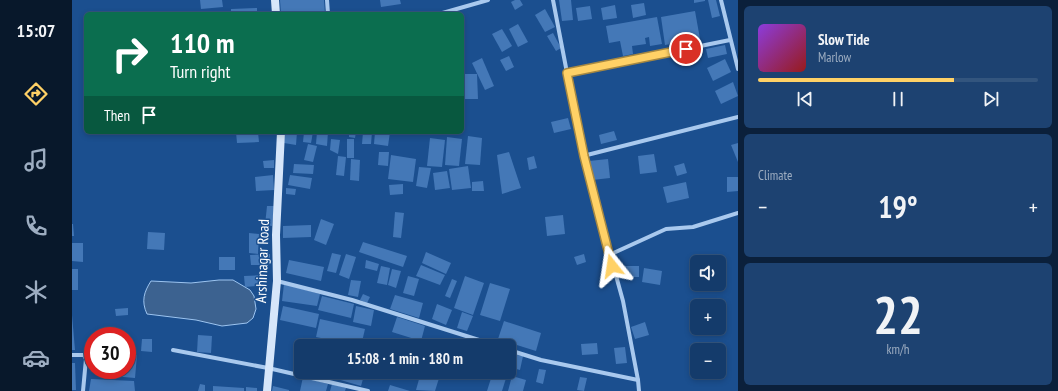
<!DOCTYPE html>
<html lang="en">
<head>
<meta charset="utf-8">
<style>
  body { margin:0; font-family:"PT Sans Narrow",sans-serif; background:#1d4271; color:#f1f3f6; height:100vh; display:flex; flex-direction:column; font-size:15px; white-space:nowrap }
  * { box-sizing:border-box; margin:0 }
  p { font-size:13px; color:#9dadc1 }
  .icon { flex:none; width:22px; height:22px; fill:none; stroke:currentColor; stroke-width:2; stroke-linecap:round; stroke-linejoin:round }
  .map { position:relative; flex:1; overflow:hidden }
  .details { display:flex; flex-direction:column; gap:6px; padding:6px; background:#0b203b; width:320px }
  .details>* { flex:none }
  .guide { position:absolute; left:12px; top:12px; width:380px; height:122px; border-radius:6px; box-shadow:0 2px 6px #0003,0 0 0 1px #33557e; background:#0b6e4f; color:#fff; overflow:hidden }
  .buttons { position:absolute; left:618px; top:255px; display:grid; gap:8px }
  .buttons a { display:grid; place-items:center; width:36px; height:36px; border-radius:6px; background:#143b6b; box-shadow:0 2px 6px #0003,0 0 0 1px #33557e; font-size:20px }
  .speed { position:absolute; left:12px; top:327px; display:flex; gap:8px; font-size:20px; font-weight:700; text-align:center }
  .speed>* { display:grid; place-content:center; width:52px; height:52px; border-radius:50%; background:#143b6b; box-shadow:0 2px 6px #0003,0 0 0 1px #33557e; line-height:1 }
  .speed .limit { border:6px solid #d22; background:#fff; color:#111 }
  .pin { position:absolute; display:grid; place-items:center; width:34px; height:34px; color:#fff; margin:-17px; border:2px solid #fff; border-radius:50%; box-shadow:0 1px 4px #0007 }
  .me { position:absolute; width:44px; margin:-22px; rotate:345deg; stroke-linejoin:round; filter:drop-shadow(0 0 3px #0008) }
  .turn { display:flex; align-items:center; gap:14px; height:84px; padding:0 20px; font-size:18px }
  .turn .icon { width:52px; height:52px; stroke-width:2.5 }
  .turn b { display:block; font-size:28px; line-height:34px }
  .then { display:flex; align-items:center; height:38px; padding:0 20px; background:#0003; gap:8px; font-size:15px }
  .big { font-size:30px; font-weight:700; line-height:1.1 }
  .details .widget { flex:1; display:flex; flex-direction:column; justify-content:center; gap:6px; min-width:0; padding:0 14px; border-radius:6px; background:#1d4271 }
  .details .dial { align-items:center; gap:0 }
  .dial b { font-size:52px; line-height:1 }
  .song { display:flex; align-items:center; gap:12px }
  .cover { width:48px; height:48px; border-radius:6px; background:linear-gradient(135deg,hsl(270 70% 55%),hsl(0 70% 35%)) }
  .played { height:4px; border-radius:2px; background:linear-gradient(90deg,#ffd166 70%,#33557e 70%) }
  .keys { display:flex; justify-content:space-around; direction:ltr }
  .heat { display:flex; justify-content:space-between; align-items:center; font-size:22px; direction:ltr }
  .trip { position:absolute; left:222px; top:339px; width:222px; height:40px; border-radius:6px; background:#143b6b; box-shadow:0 2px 6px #0003,0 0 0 1px #33557e; font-weight:700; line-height:40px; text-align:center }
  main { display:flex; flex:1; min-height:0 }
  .menu { display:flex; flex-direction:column; width:72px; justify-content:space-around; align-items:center; background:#08182b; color:#9dadc1 }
  .menu .icon { width:28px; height:28px }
  .menu .on { color:#ffd166 }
  .menu b { font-size:18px; color:#f1f3f6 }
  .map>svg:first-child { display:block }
</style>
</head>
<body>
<main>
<nav class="menu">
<b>15:07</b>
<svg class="icon on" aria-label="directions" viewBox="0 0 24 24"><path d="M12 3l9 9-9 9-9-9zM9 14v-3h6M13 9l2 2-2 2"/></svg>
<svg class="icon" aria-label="music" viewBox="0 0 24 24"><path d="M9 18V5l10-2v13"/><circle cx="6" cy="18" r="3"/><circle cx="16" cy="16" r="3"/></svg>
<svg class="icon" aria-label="phone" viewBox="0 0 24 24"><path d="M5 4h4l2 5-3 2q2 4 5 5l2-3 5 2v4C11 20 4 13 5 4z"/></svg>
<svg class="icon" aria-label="climate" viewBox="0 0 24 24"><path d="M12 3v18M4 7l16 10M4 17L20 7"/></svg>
<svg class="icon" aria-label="car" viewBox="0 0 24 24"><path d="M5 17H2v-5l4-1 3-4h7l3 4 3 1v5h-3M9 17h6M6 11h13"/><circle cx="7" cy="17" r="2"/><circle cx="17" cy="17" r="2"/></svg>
</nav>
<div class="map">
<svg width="666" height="391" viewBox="0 0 666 391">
  <rect width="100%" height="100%" fill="#1b4f8f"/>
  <path fill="#3c6290" stroke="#9cc4f0" d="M147,280h14l17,10 4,6 2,13 -3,9 -6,5 -25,3 -26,-6 -49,-6c-6,-13 -3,-22 4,-33l40,2z"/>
  <g fill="#4478b7">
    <polygon points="128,0 150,0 151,7 129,9"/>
    <polygon points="208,0 252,0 253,14 209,14"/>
    <polygon points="308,0 328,0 329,4 309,7"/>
    <polygon points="443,0 448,0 451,5 443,10 439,2"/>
    <polygon points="487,0 499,0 501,20 490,21"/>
    <polygon points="622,0 633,0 633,1 622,3"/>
    <polygon points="636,0 644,0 648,16 640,18"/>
    <polygon points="572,3 574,15 561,18 559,5"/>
    <polygon points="543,5 545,18 531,20 529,8"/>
    <polygon points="518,6 520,19 506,21 504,8"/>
    <polygon points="185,8 185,14 159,14 159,9"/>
    <polygon points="473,9 483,27 473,32 463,15"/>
    <polygon points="623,11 628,39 593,45 589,17"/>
    <polygon points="585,17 590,44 578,46 577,37 573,38 574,44 560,46 561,54 551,56 548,41 537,43 534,26"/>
    <polygon points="446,24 456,42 446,47 437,29"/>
    <polygon points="430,29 440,46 430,52 420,34"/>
    <polygon points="481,33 489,48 484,51 475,36"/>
    <polygon points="653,45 655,54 636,58 634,49"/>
    <polygon points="437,56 442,67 434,71 428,60"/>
    <polygon points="410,58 422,86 413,90 400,63"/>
    <polygon points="653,59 659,72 641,81 635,68"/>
    <polygon points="390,74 405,74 406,99 390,99"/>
    <polygon points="661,82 666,96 649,104 643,91"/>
    <polygon points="496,118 499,129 482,133 479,122"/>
    <polygon points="542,131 545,140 529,144 527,135"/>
    <polygon points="164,132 186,132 187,142 165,143"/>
    <polygon points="213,132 225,132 224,145 212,143"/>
    <polygon points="232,132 241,132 239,143 231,142"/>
    <polygon points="245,132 256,132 255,146 244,144"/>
    <polygon points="277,132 284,132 283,138 277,137"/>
    <polygon points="291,132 300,132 299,144 290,144"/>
    <polygon points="303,132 318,132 316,146 302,144"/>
    <polygon points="396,136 410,138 408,165 393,164"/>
    <polygon points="375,137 390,139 387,166 373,165"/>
    <polygon points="358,138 373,140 370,167 355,166"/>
    <polygon points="259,139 268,140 266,154 258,150"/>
    <rect x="275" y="139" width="7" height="19"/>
    <polygon points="666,143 666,162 659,145"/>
    <polygon points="236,144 245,146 241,162 232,160"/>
    <polygon points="307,152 317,152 316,166 306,165"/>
    <polygon points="437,152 449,188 430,194 425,155"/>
    <polygon points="582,154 585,172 568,174 566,156"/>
    <polygon points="319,155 344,159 341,182 316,179"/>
    <polygon points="266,156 274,157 272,176 264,175"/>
    <polygon points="462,156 465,168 457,170 455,158"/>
    <polygon points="279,159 288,160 287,181 278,180"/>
    <polygon points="536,159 538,178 520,180 517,161"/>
    <polygon points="202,160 202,168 192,168 191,161"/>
    <polygon points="612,163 615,173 605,176 602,166"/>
    <polygon points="222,164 242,165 241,174 221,173"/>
    <polygon points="396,166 399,188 380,190 377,169"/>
    <polygon points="347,167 359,168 355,188 344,186"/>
    <polygon points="375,171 378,188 363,190 361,173"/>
    <polygon points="201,175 202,190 184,191 183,177"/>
    <polygon points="218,175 240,178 238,189 216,185"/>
    <polygon points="655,177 666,177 666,191 655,192"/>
    <polygon points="411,181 412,191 400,191 400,182"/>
    <polygon points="614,182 617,198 595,203 591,187"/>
    <polygon points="331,184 331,194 318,195 317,185"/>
    <polygon points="214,188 224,189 223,195 214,194"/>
    <polygon points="195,206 202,206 200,226 193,225"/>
    <polygon points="323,212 332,213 329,238 321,237"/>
    <polygon points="491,215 493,234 475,236 473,217"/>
    <polygon points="249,219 262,224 254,245 242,240"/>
    <polygon points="0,224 1,224 2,236 0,236"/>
    <polygon points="239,225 239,237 211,238 211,226"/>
    <polygon points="76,232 93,233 92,250 75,249"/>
    <polygon points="177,233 187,234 186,254 177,253"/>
    <polygon points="291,242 335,256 331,267 287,252"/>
    <polygon points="0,243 11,243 11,262 0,261"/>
    <polygon points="354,252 379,263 374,274 350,263"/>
    <polygon points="260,253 269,255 264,273 255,271"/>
    <polygon points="198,254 198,265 179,265 178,255"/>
    <polygon points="274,254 284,257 277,279 267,275"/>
    <polygon points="512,254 514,262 505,265 502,257"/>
    <rect x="147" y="257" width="16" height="13"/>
    <polygon points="217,260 252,267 249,281 214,273"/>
    <polygon points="294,260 307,264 305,271 293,268"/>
    <polygon points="349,265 373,275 368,285 344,276"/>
    <polygon points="309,266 318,268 315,285 305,283"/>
    <rect x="548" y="266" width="19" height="11"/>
    <polygon points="572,268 590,271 588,285 570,282"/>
    <rect x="0" y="269" width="6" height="21"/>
    <polygon points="320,269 329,271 324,288 316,285"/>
    <polygon points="193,275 193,285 173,287 172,276"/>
    <polygon points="336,276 347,279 342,296 331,293"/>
    <polygon points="393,276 412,283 401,315 382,308"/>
    <polygon points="380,279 385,281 378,298 373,296"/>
    <polygon points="279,280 289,281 286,297 276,295"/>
    <polygon points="418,283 438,289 428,321 408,315"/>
    <polygon points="212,284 248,294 245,306 210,301"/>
    <polygon points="291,294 298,297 295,303 288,300"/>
    <polygon points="323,295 351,303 347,318 318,309"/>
    <polygon points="250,296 282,304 279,318 246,310"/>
    <polygon points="365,304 380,310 374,325 360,319"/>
    <polygon points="211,306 247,314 244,328 208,320"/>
    <polygon points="284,306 302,310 299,326 281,322"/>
    <polygon points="56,308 56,315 44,316 43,309"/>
    <polygon points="390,312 401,316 395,331 385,328"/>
    <polygon points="0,315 3,350 0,350"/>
    <polygon points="325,317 353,326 349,341 320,332"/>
    <polygon points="248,319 293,329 289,346 244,337"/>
    <polygon points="432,321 469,333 464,351 426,339"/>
    <polygon points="573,322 577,335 563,339 559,327"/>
    <polygon points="126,335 140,336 139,353 125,352"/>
    <polygon points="70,339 80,339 80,352 69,351"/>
    <polygon points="335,341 350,346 333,346"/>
    <polygon points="525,343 526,354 510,355 509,344"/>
    <polygon points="553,347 555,363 544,364 542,348"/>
    <polygon points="55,354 65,355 63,378 28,375 28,370 55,370"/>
    <polygon points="445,355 451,356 448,370 441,368"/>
    <polygon points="0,363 3,363 4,390 0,390"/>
    <polygon points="467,369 474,370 471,384 464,382"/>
    <polygon points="267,372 293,372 289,386 265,379"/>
    <polygon points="349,372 369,372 363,391 344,390"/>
    <polygon points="421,372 436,372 430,391 415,391"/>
    <polygon points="440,376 454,380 451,391 436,391"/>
    <polygon points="231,377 256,384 254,391 228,391"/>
    <polygon points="508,377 515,378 512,391 505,390"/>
    <polygon points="19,379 62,381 63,391 17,391"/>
    <polygon points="128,384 133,385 133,391 126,391"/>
    <polygon points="260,384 274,388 273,391 258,391"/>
    <polygon points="318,385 338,391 316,391"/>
    <polygon points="141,386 172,388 172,391 141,391"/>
    <polygon points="201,386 217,390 217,391 200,391"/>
    <polygon points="174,387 185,388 185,391 174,391"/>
  </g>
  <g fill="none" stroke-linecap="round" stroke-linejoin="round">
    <g stroke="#a9c9ee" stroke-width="4">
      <polyline points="255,0 256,14"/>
      <polyline points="481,0 511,156 551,301 566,380"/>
      <polyline points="649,0 666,69"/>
      <polyline points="367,14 416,0"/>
      <polyline points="495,73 658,40"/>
      <polyline points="511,156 666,117"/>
      <polyline points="537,255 594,229 621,227 666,213"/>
      <polyline points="205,281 280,300 426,346"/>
      <polyline points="101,350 196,368 296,391"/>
      <polyline points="437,350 469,360 566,380 567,391"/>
      <polyline points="0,355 12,355 14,359 11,391"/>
    </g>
    <g stroke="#d6e6fa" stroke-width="8">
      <polyline points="203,0 204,14"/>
      <polyline points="195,391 205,281 204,235 209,132"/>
    </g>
  </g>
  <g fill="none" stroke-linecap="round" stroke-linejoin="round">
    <defs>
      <polyline id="route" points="540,266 512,156 495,73 614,49"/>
    </defs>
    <use href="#route" stroke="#a68842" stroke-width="10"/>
    <use href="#route" stroke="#ffd166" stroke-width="7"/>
  </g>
  <g text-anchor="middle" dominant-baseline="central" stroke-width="3" stroke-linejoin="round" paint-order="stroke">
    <g font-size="15" fill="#fff" stroke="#1b4f8f">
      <text transform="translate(190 261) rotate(-88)">Arshinagar Road</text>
    </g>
  </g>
</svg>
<div class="buttons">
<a><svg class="icon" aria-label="sound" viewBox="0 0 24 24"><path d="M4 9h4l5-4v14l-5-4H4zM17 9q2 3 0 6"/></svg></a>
<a>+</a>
<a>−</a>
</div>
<div class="speed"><div class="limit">30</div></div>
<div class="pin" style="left:614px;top:49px;background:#d93025"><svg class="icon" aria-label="arrive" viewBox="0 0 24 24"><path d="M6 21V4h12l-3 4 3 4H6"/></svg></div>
<svg class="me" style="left:540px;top:266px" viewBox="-20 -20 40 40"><path d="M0-17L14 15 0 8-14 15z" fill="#ffd166" stroke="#fff" stroke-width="4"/></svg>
<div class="trip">15:08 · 1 min · 180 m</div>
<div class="guide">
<div class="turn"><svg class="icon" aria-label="right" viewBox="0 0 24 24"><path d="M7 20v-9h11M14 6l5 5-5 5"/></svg><div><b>110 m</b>Turn right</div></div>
<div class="then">Then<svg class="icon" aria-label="arrive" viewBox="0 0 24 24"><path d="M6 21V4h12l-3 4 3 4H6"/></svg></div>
</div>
</div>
<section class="details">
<div class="widget">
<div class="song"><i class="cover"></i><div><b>Slow Tide</b><p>Marlow</p></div></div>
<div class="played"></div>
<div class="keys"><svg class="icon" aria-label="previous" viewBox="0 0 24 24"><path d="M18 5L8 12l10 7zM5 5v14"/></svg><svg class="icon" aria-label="pause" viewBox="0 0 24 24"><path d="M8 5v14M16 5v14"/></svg><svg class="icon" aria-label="next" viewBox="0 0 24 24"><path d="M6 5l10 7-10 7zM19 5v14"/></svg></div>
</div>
<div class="widget"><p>Climate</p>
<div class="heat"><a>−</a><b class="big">19°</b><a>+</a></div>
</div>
<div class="widget dial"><b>22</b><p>km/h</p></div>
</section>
</main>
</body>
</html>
